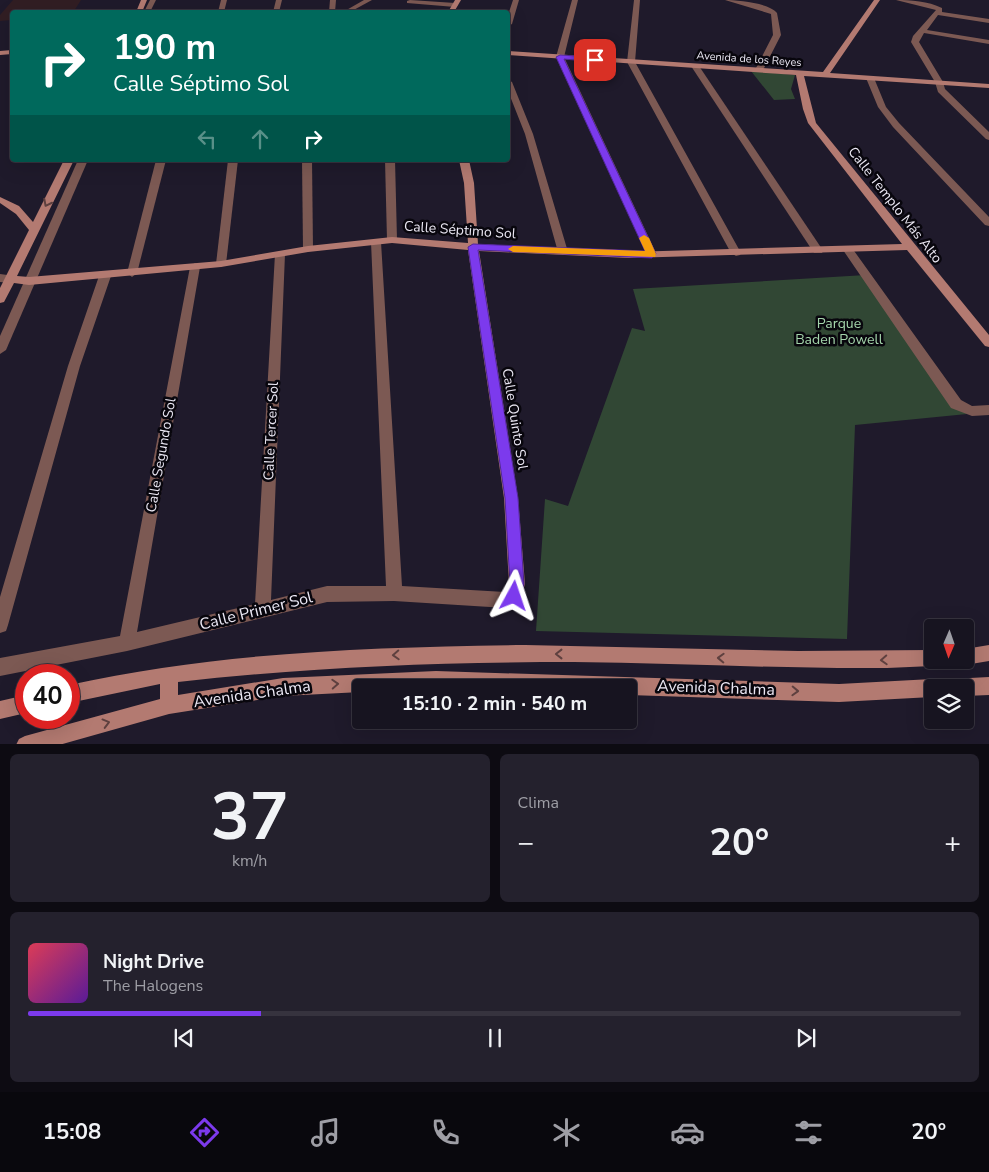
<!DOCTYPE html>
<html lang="es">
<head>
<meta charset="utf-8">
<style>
  body { margin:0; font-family:"Nunito Sans",sans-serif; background:#24212d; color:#f1f3f6; height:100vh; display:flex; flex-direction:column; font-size:19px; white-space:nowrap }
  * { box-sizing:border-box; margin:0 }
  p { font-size:16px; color:#9e9ea5 }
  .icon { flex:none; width:28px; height:28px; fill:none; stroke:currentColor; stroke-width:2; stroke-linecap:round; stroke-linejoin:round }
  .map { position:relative; height:744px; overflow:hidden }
  .panel { display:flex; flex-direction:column; gap:10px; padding:10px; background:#0d0b12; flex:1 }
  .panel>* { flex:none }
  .hud { position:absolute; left:10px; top:10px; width:500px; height:152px; border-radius:5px; box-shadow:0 5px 20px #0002,0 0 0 1px #36333e; background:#00695c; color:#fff; overflow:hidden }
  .needle { width:32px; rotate:182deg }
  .controls { position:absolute; left:924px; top:619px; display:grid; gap:10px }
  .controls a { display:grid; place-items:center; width:50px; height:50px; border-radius:5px; background:#171420; box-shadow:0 5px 20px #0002,0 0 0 1px #36333e; font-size:25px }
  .speed { position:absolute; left:15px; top:664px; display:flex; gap:10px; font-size:25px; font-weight:700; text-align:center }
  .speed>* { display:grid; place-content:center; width:65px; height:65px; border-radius:50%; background:#171420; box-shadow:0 5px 20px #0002,0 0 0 1px #36333e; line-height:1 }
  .speed .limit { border:8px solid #d22; background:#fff; color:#111 }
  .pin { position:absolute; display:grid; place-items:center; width:42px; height:42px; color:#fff; margin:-21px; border-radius:10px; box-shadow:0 2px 8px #0006 }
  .me { position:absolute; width:55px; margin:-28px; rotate:5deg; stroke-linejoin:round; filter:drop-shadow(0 0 4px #0008) }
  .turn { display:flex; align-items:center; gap:18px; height:105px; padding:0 20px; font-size:22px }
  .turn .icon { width:65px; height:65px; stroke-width:2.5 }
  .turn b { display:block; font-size:35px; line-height:42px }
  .lanes { display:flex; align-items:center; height:48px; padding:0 20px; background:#0003; justify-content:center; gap:25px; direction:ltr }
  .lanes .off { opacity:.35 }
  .big { font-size:38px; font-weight:700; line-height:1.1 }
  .panel .card { flex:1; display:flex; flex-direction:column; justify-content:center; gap:8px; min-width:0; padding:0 18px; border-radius:8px; background:#24212d }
  .panel .dial { align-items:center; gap:0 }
  .dial b { font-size:65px; line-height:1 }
  .song { display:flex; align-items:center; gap:15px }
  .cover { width:60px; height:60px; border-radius:8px; background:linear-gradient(135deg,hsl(350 70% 55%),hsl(270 70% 35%)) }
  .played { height:5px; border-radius:2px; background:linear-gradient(90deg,#7c3aed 25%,#36333e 25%) }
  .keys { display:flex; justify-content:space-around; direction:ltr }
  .heat { display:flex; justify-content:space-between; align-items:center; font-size:28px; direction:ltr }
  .panel .tiles { flex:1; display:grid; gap:10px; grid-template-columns:1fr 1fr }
  .card:last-child { grid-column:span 2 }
  .trip { position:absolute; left:352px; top:679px; width:285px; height:50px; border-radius:5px; background:#171420; box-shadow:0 5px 20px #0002,0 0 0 1px #36333e; font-weight:700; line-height:50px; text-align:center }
  .tab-bar { display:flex; height:80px; justify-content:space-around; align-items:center; background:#09080d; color:#9e9ea5 }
  .tab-bar .icon { width:35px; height:35px }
  .tab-bar .active { color:#7c3aed }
  .tab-bar b { font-size:22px; color:#f1f3f6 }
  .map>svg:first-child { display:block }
</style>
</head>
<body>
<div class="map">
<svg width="989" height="745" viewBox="0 0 989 745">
  <rect width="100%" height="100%" fill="#1f1a2b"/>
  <polygon fill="#311e23" points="13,0 81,0 74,11 12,12 12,20 0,21 0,15"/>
  <g fill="#314734">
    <polygon points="751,71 795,75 791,89 795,99 774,100"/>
    <polygon points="866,275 967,414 855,425 847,639 536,631 545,499 568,506 632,328 645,331 633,289"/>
  </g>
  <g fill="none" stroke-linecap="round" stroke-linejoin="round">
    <g fill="#7c5953" fill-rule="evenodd">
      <polygon points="150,0 156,0 150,12 144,12"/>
      <polygon points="221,0 227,0 224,12 218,12"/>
      <polygon points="276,0 282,0 279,12 273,12"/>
      <polygon points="330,0 336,0 335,12 329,12"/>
      <polygon points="364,0 372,0 350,12 343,12"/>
      <polygon points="410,0 455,3 458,5 455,7 407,3 407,1"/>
      <polygon points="513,0 519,0 512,24 508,26 508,15"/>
      <polygon points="572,0 578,0 564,57 657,255 656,257 648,257 647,255 556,57"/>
      <polygon points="634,0 640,0 635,62 741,253 740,255 736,256 731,253 627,62"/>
      <path d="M725,0c13,0 44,3 52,13l4,22 -19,37 -7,-2 18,-35 -2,-21z"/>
      <path d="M896,0c15,0 32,1 46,8v4l47,7v4l-51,-8 -11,15 62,10v4l-65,-11 -5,9 24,40 2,7 44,43v8l-3,-1 -48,-47 -3,-10 -24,-40 2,-6 23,-26z"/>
      <polygon points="692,64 699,66 822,249 823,251 822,253 814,253 691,66"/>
      <polygon points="867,76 874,78 886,107 899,123 989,217 989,226 985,225 893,127 878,107 866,78"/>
      <polygon points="508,80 512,82 533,134 568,252 567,254 563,255 558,252 525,134 508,91"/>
      <polygon points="78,160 88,160 6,350 0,354 0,336"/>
      <polygon points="156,160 166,160 137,273 132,277 127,273"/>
      <polygon points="228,160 238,160 226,264 221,267 216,264"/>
      <polygon points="302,160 312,160 313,249 308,252 303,249"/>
      <polygon points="385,160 395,160 397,240 392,243 387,240"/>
      <polygon points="376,239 381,242 402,586 505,592 514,588 520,591 522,596 520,601 506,608 394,601 327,602 127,651 0,676 0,658 120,636 190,267 195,263 200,267 137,632 255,604 275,254 280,251 285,254 271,600 327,586 386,586 371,242"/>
      <polygon points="848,247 852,248 961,400 972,406 989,405 989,415 972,416 951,408 843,250"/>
      <polygon points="105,272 111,276 80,366 8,625 6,631 0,633 0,597 68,366 99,276"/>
      <polygon points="0,274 15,276 17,279 11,283 0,282"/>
    </g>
    <g fill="#b37a71" fill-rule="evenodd">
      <polygon points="141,0 147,0 142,12 136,12"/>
      <polygon points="455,0 461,0 454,12 448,12"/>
      <polygon points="874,0 880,0 830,73 989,84 989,88 804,76 816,123 989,335 989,347 985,346 907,250 629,258 479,251 518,498 525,584 520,601 514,604 508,601 506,596 509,584 504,498 468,250 392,243 308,252 221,267 29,285 14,283 4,302 0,303 0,288 29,230 16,214 0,203 0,197 19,206 33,222 64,160 74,160 17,276 29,277 221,261 308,246 392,237 468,243 464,183 459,160 469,160 474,183 478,244 629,252 902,244 808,123 803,109 796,75 508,55 508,51 823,72"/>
      <polygon points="12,50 12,54 0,55 0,51"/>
      <path d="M525,645l273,6 134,-1v10h8l-2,4 -6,2 -45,2c-104,1 -209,-5 -313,-6 -133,0 -265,5 -396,20v13l105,-17 153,-7 403,13 93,-5 6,3 2,6h-8v9l-93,5 -210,-7v-7h-268v4l-78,4 -114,18 -110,31h-43l3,-6 6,-3 135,-37v-15l-91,19v-18c149,-33 303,-38 456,-40z"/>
      <polygon points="989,645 989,661 965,665 959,663 958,660 965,660 965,649"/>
      <polygon points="989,677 989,695 965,696 965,688 943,688 945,682 951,679"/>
      <polygon points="26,695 26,713 0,719 0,701"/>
    </g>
  </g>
  <defs><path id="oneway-chevron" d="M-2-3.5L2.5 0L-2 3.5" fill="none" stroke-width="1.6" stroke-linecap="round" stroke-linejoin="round" transform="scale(1.25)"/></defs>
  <g stroke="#5e403f">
    <use href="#oneway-chevron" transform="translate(47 203) rotate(117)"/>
    <use href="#oneway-chevron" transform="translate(559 654) rotate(180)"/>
    <use href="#oneway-chevron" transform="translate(396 655) rotate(177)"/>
    <use href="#oneway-chevron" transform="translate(721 658) rotate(-178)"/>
    <use href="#oneway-chevron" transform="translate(884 660) rotate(177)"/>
    <use href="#oneway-chevron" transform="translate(335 684) rotate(-3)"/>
    <use href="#oneway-chevron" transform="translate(795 691) rotate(2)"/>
    <use href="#oneway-chevron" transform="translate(106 723) rotate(-15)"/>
  </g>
  <polygon fill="#7c3aed" stroke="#51269a" points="560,55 595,57 599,60 595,62 564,59 656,254 652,258 478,250 518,498 524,584 520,601 514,603 509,601 507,596 510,584 505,498 468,247 473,244 645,251 556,57"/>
  <polygon fill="#f59e0b" points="644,235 649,238 656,254 655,257 513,252 508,249 513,246 645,251 639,238"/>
  <g text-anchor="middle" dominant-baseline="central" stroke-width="5" stroke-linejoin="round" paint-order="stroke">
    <g font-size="11" fill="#ebe8f4" stroke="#08060d">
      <text transform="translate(749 59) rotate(4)">Avenida de los Reyes</text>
    </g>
    <g font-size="14" fill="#ebe8f4" stroke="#08060d">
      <text transform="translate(895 205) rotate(52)">Calle Templo Más Alto</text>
      <text transform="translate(460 230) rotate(4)">Calle Séptimo Sol</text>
      <text transform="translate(515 419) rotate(81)">Calle Quinto Sol</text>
      <text transform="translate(271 431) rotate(-87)">Calle Tercer Sol</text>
      <text transform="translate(161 455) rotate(-80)">Calle Segundo Sol</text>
    </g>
    <g font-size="14" fill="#a4d5ab" stroke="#08060d">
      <text x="839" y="323">Parque<tspan x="839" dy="16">Baden Powell</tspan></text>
    </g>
    <g font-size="16" fill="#ebe8f4" stroke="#08060d">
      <text transform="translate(256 611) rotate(-14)">Calle Primer Sol</text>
      <text transform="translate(716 688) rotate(2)">Avenida Chalma</text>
      <text transform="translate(252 694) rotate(-8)">Avenida Chalma</text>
    </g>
  </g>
</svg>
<div class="controls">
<a><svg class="needle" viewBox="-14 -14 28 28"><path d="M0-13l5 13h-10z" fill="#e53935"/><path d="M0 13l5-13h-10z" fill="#9e9ea5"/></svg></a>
<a><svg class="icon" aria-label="layers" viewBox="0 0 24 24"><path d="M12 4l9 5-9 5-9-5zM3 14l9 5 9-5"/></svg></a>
</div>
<div class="speed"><div class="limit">40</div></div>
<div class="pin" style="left:595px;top:60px;background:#d93025"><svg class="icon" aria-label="arrive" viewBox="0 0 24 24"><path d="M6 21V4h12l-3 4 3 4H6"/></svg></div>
<svg class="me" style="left:514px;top:596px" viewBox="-20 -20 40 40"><path d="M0-17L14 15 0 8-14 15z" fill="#7c3aed" stroke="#fff" stroke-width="4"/></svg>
<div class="trip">15:10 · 2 min · 540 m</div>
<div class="hud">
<div class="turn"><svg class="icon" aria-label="right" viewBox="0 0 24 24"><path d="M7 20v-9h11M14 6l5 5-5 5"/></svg><div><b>190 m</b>Calle Séptimo Sol</div></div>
<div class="lanes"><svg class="icon off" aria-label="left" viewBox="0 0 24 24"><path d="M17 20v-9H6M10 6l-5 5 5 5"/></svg><svg class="icon off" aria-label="ahead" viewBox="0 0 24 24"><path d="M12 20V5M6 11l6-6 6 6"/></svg><svg class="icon" aria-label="right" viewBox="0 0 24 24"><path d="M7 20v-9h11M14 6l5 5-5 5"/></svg></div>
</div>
</div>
<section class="panel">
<div class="tiles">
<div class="card dial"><b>37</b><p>km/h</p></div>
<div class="card"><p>Clima</p>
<div class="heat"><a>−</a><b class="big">20°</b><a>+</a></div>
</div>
<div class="card">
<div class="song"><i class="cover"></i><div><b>Night Drive</b><p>The Halogens</p></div></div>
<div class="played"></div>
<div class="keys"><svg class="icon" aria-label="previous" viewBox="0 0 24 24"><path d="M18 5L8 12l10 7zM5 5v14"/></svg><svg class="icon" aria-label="pause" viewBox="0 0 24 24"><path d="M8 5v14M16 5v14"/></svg><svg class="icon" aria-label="next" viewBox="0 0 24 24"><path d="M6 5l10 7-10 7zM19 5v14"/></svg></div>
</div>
</div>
</section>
<nav class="tab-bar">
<b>15:08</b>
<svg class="icon active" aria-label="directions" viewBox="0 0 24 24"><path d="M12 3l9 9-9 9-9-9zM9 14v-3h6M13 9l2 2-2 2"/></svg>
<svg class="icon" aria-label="music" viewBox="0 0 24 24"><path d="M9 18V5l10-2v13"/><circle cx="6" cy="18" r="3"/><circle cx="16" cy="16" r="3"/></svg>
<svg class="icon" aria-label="phone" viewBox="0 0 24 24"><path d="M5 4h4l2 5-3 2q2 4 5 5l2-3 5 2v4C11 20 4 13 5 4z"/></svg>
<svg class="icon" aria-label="climate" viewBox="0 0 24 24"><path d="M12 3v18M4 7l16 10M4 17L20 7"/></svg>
<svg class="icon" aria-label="car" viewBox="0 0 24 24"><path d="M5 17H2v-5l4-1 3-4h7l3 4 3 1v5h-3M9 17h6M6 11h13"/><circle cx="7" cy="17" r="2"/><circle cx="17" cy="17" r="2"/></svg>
<svg class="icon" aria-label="filters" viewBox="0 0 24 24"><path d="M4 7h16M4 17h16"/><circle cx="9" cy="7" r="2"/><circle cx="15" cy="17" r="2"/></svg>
<b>20°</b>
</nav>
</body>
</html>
